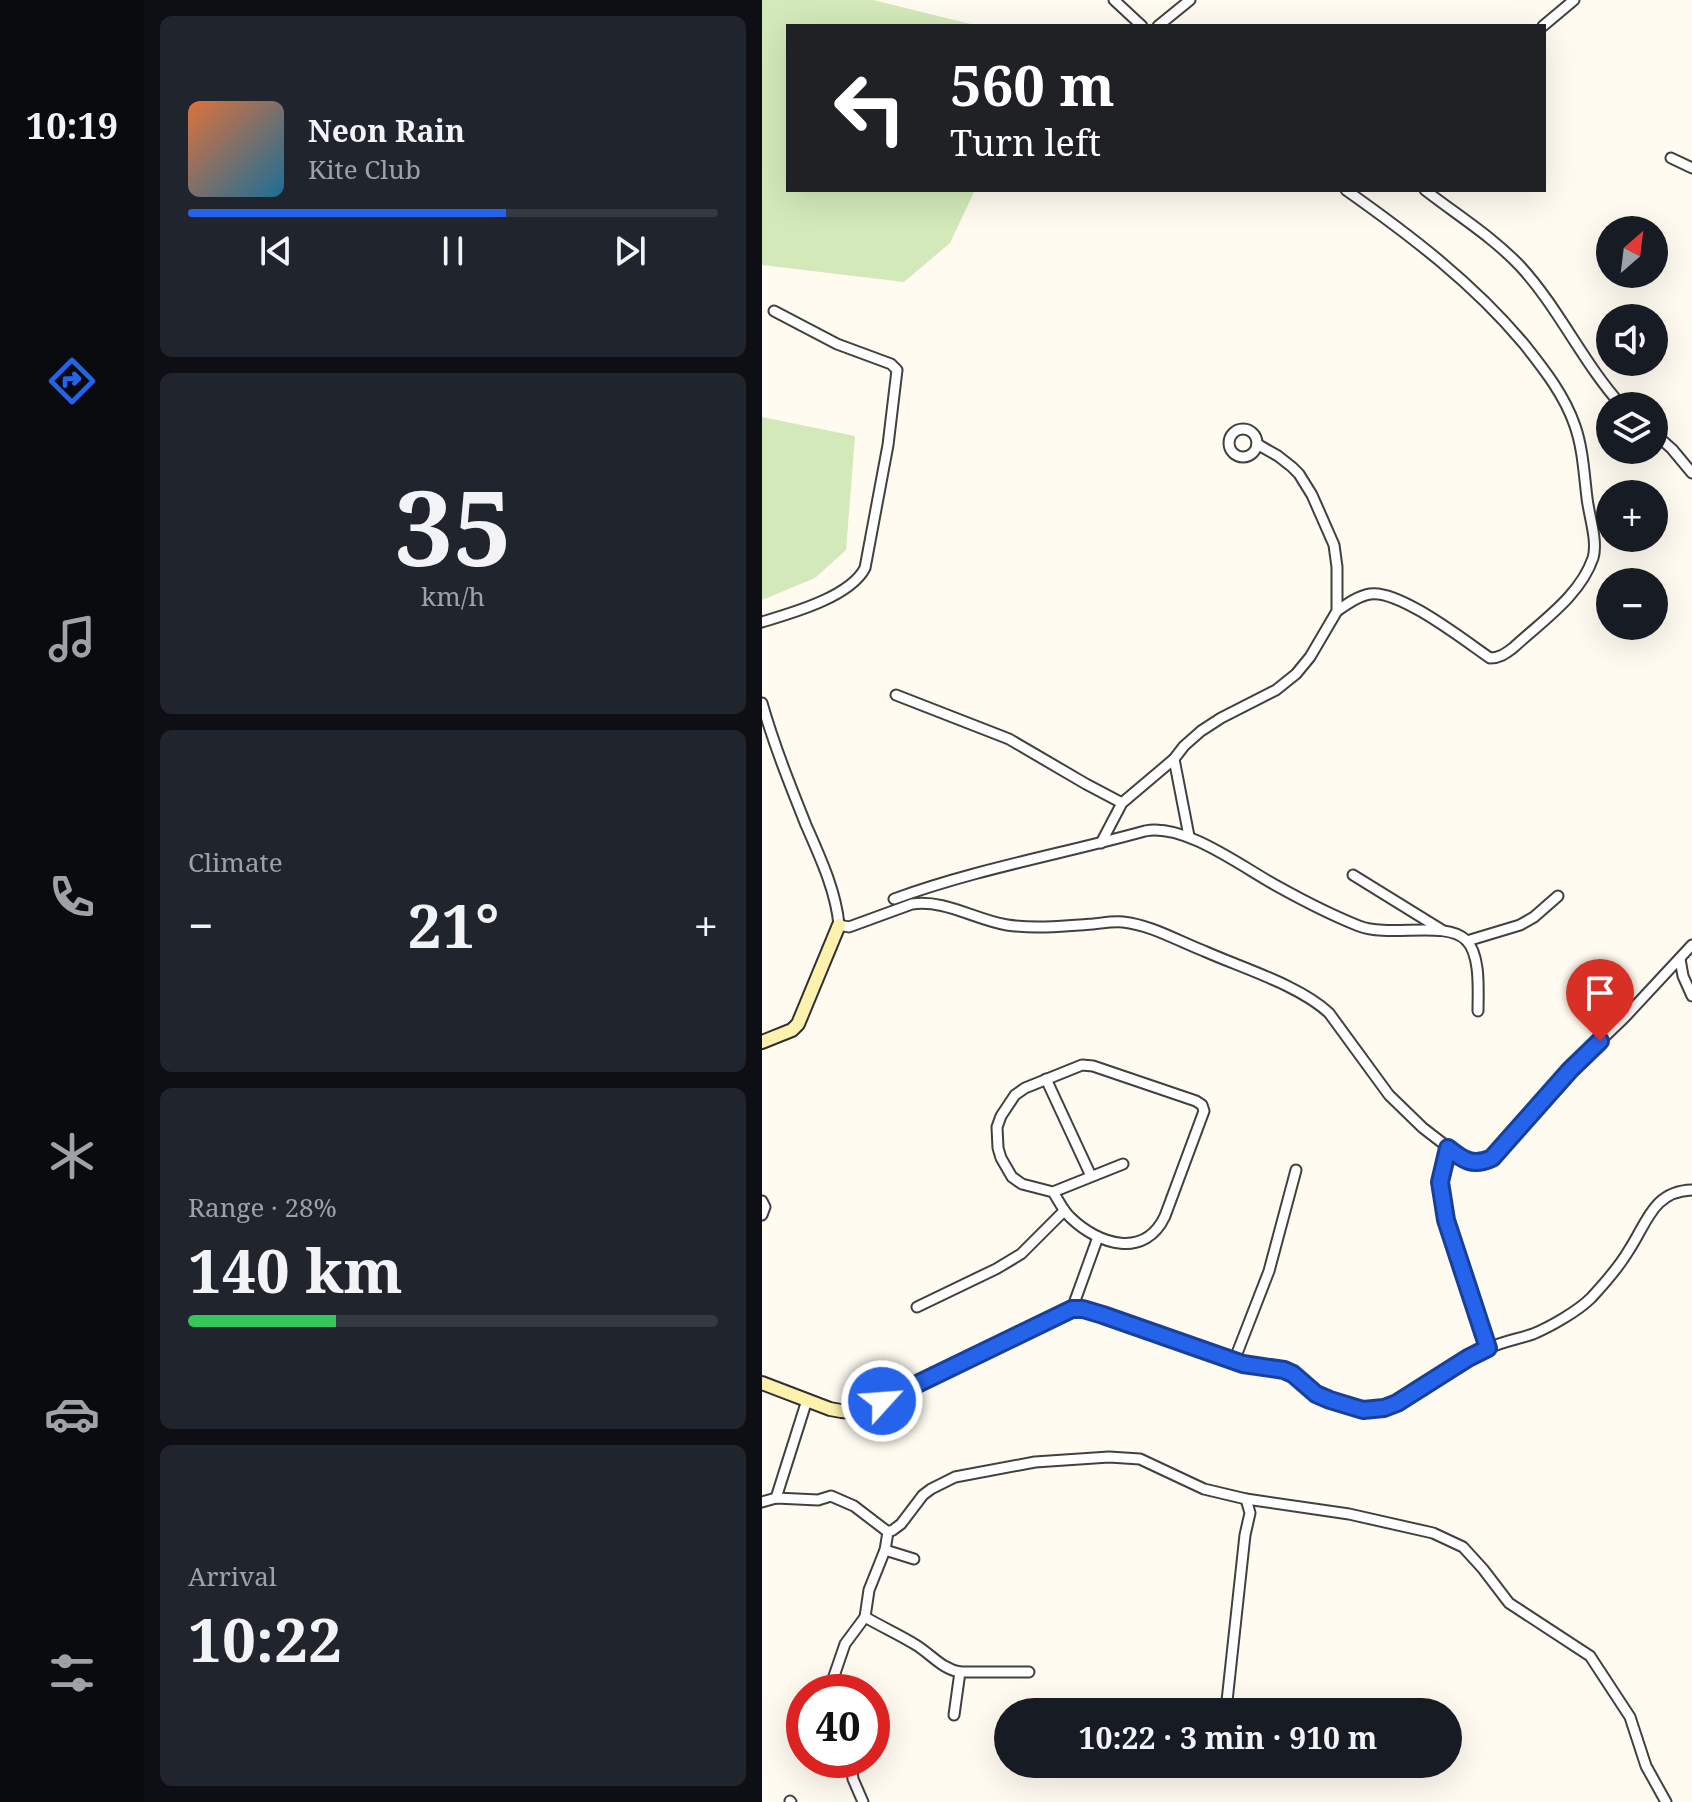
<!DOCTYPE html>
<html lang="en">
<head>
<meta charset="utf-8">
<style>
  body { margin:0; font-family:"Noto Serif",serif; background:#20242c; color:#f1f3f6; height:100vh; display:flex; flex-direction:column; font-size:30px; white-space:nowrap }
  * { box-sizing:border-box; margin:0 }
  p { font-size:26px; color:#9ea1a6 }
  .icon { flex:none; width:44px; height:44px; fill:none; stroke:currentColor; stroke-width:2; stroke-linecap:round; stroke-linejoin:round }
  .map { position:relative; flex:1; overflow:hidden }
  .details { display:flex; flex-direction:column; gap:16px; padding:16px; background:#0d0f14; width:618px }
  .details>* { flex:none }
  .top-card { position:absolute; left:24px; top:24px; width:760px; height:168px; border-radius:0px; box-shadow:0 8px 32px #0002; background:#202124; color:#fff; overflow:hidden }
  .needle { width:52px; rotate:28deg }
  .controls { position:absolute; left:834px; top:216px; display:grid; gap:16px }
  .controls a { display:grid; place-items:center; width:72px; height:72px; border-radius:50%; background:#171b24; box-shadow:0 8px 32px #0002; font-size:40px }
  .speed { position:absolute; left:24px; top:1674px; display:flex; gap:16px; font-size:40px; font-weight:700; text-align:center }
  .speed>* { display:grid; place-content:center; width:104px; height:104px; border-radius:50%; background:#171b24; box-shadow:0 8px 32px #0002; line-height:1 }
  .speed .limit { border:12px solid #d22; background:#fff; color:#111 }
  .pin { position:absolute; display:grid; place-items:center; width:68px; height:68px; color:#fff; margin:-82px -34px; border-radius:50% 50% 50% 0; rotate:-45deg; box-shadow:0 0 8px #0007 }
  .pin .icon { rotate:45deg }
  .me { position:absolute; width:88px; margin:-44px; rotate:64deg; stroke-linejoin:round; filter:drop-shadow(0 0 6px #0008) }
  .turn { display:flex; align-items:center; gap:28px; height:168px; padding:0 32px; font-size:36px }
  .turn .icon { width:104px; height:104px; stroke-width:2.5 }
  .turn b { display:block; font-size:56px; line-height:68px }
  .big { font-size:60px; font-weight:700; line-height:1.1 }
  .details .tile { flex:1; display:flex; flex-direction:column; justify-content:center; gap:12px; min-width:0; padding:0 28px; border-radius:12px; background:#20242c }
  .details .dial { align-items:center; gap:0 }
  .dial b { font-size:104px; line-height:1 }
  .song { display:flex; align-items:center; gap:24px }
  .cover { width:96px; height:96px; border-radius:12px; background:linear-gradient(135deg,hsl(20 70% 55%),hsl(200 70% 35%)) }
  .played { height:8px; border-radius:4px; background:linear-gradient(90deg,#2563eb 60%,#363941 60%) }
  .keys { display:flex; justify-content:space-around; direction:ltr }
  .heat { display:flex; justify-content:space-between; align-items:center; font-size:44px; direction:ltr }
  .charge { height:12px; border-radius:6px; background:linear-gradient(90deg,#34c759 28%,#363941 0) }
  .trip { position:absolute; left:232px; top:1698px; width:468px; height:80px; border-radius:40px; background:#171b24; box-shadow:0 8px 32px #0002; font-weight:700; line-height:80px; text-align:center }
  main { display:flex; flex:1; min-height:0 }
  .tab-bar { display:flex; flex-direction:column; width:144px; justify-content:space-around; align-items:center; background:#090b0e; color:#9ea1a6 }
  .tab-bar .icon { width:56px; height:56px }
  .tab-bar .selected { color:#2563eb }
  .tab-bar b { font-size:36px; color:#f1f3f6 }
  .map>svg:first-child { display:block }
</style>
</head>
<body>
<main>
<nav class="tab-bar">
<b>10:19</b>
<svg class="icon selected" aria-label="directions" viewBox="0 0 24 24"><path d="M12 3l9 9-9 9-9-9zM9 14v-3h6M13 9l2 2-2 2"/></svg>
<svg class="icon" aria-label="music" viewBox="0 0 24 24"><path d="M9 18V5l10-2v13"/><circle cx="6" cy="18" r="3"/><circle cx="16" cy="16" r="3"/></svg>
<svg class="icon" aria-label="phone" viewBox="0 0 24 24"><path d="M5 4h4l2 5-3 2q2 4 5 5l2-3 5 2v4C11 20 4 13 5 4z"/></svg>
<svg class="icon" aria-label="climate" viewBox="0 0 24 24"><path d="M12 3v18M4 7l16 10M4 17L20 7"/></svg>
<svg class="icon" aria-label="car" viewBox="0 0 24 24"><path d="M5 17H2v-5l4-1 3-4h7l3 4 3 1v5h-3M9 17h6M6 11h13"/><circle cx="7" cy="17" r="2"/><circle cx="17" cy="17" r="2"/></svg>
<svg class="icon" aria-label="filters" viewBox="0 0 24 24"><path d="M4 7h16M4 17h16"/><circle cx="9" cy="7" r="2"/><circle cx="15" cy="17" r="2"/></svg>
</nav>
<section class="details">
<div class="tile">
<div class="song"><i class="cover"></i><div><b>Neon Rain</b><p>Kite Club</p></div></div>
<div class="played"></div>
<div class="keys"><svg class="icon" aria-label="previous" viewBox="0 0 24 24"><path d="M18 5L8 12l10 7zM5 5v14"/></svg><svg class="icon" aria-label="pause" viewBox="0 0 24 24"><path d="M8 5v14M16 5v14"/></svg><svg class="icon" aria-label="next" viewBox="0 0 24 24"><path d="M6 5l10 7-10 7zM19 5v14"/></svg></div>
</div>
<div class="tile dial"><b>35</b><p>km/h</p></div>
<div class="tile"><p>Climate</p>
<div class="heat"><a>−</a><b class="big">21°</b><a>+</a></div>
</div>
<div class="tile"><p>Range · 28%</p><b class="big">140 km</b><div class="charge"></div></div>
<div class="tile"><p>Arrival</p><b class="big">10:22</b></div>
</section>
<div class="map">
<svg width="930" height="1802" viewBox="0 0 930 1802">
  <rect width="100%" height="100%" fill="#fffbf0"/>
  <g fill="#d3e9ba">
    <polygon points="0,0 111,0 217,26 26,26 26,190 213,190 188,243 142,282 0,265"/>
    <polygon points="0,417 93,436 84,550 53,578 0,600"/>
  </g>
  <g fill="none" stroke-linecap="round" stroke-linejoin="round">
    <defs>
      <g id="street">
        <polyline points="352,0 380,26"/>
        <polyline points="396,26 428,0"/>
        <polyline points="781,26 812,0"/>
        <polyline points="909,158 930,168"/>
        <path d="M663,190c32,25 68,47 96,77 39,43 62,96 101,139"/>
        <circle cx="481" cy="443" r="14"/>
        <polyline points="892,433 910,449 930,473"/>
        <path d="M575,611c10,-7 21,-15 33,-17 29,-5 95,47 120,64 10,0 16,-5 23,-10 29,-27 67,-52 80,-90 5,-17 -4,-42 -6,-60 -3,-24 -4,-49 -12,-72 -10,-30 -31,-57 -51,-82 -51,-61 -113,-108 -178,-154"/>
        <path d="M0,622c30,-9 88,-25 103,-54l23,-123 9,-75 -6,-6 -54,-20 -63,-33"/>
        <polyline points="134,695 247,739 324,784 360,803"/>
        <path d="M0,703c12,42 28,82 44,122 14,32 30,66 33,100l10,2 63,-23c32,-5 64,16 95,21 28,4 58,1 86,-1 10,-1 20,-3 30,-2 28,3 55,19 81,29 38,17 95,34 125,62l60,82 34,33 39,30 9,4 9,1 16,-9 74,-84 55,-53 67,-72"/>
        <polyline points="412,759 427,836"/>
        <polyline points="339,843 360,803 412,759 422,746 439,731 459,718 514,690 534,674 548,657 575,611 575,567 572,545 550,495 537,474 530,467 516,456 495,444"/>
        <polyline points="591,875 680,930"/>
        <path d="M132,899c82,-30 168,-45 251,-68 40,-8 97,36 132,55 27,15 54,29 82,40 31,12 87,-6 107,14 15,15 12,51 12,71"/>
        <polyline points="705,941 758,925 772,917 796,896"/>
        <polyline points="918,959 921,976 930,996"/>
        <polyline points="284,1079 329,1176"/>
        <polyline points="686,1148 678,1182 684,1220 726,1348"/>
        <path d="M534,1170l-27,101 -35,90c18,6 38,4 55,11 10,5 16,13 24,20 24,17 57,21 84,11 29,-17 57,-40 89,-54 15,-7 32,-10 47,-15 17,-7 45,-23 58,-36 13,-14 28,-31 38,-48 18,-27 24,-59 63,-60"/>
        <path d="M291,1192c6,9 10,19 18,26 28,27 74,41 94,-2l39,-105 -2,-6 -6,-4 -103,-35 -11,-1 -57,23 -10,7 -14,21 -4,11 1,21 3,10 11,19 10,7 31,8 70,-28"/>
        <polyline points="0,1201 3,1207 0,1215"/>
        <polyline points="155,1307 234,1269 259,1254 302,1211"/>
        <polyline points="310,1309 336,1237"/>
        <polyline points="14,1498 45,1400"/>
        <polyline points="0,1502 14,1498 56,1500 69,1496 92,1506 126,1532 131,1530 139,1524 161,1495 169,1489 193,1477 273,1462 347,1457 378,1459 442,1489 484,1499 587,1514 671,1533 701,1547 721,1569 747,1603 828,1656 868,1717 884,1766 904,1802"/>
        <polyline points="123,1550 152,1559"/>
        <path d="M103,1617c17,10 35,18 51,28 16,10 26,24 44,27h69"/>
        <polyline points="71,1692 72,1676 83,1644 103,1617 107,1590 123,1550 126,1532"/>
        <polyline points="475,1712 467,1706 465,1701 483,1535 488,1513 484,1499"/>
        <polyline points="192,1715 198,1672"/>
        <polyline points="89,1760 91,1779 101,1802"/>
        <polyline points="28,1801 29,1802"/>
      </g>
      <g id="secondary">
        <polyline points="0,1042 30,1030 36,1024 77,925"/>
        <polyline points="0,1383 68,1409 79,1411 91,1412 120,1401 310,1309 321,1309 341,1315 472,1361"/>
      </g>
    </defs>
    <use href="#street" stroke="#414141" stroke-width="13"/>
    <use href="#secondary" stroke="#303030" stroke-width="16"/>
    <use href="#street" stroke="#fff" stroke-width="9"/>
    <use href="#secondary" stroke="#fdf2ad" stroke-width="12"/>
  </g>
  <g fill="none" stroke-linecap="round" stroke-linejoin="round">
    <defs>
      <path id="route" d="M120,1401l190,-92h11l20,6 140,49 41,6 9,4 23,20 14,6 33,10 21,-2 13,-5 71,-45 20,-10 -42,-128 -6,-38 8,-34c15,12 25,19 44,10l78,-88 30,-29"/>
    </defs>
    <use href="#route" stroke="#184099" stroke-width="20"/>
    <use href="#route" stroke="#2563eb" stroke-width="14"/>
  </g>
</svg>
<div class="controls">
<a><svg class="needle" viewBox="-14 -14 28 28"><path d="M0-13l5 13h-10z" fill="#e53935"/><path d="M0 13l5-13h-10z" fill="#9ea1a6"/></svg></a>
<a><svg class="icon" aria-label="sound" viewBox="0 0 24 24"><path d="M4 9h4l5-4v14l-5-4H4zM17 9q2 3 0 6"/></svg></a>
<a><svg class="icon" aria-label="layers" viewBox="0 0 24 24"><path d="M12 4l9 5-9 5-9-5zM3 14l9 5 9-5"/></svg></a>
<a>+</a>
<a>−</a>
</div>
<div class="speed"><div class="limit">40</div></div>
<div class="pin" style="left:838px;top:1041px;background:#d93025"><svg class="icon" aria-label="arrive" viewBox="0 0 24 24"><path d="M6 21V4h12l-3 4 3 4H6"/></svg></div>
<svg class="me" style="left:120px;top:1401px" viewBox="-20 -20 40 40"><circle r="17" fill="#2563eb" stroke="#fff" stroke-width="3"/><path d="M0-11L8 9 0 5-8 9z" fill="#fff"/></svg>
<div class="trip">10:22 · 3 min · 910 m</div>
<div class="top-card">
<div class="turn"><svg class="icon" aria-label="left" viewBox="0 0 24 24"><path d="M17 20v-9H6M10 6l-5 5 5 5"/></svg><div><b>560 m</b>Turn left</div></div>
</div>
</div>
</main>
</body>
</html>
